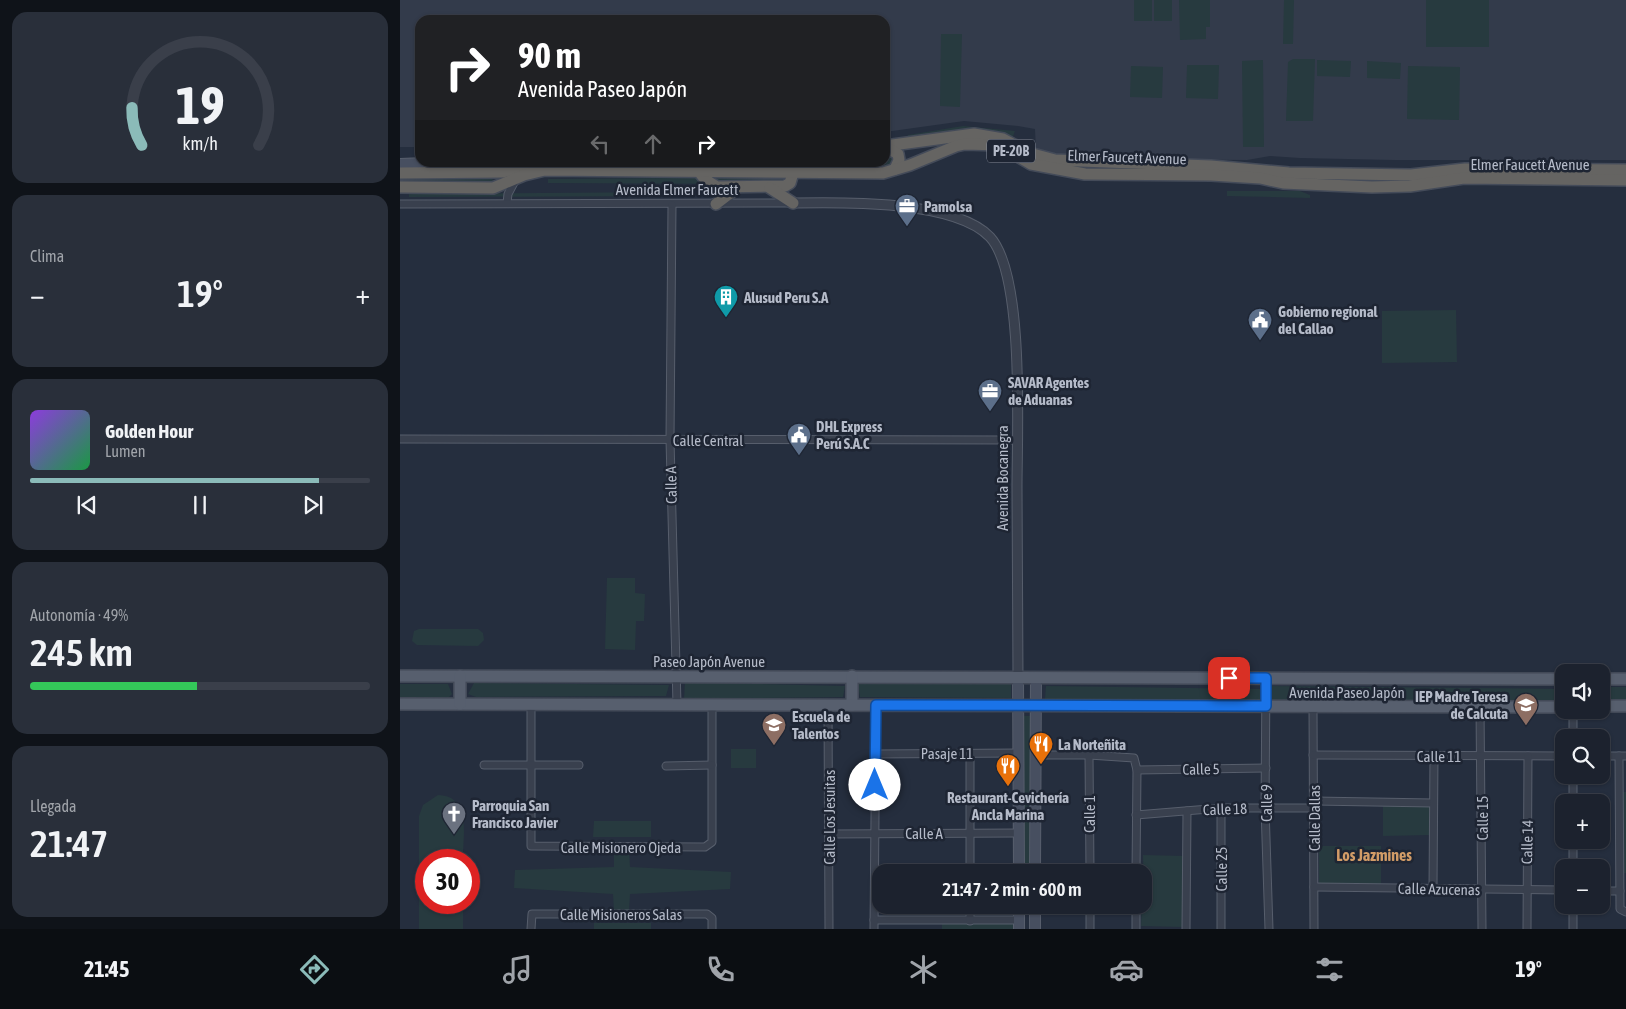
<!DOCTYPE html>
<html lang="es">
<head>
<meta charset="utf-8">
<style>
  body { margin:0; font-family:"Asap Condensed",sans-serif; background:#292f3a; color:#f1f3f6; height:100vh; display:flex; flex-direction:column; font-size:19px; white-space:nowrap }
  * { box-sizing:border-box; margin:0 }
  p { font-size:16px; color:#a0a4aa }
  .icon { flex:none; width:28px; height:28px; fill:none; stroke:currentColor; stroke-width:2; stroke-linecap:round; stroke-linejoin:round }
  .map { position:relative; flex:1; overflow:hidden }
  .details { display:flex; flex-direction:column; gap:12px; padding:12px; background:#0f1319; width:400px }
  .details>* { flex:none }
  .guide { position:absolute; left:15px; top:15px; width:475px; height:152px; border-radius:15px; box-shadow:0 1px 4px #0004,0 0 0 1px #3a3f4a; background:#202124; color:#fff; overflow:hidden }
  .buttons { position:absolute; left:1155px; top:664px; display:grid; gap:10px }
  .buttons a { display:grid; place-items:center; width:55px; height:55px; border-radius:10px; background:#1c222e; box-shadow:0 1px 4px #0004,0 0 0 1px #3a3f4a; font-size:25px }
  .speed { position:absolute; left:15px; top:849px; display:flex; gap:10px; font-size:25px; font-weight:700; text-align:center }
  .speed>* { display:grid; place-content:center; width:65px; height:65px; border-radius:50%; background:#1c222e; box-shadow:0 1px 4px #0004,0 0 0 1px #3a3f4a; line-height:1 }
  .speed .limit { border:8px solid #d22; background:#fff; color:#111 }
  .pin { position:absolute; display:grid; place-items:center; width:42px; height:42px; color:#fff; margin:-21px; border-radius:10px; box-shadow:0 2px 8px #0006 }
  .me { position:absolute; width:55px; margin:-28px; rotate:0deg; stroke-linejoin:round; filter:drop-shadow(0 0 4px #0008) }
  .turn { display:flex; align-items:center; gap:18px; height:105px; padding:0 20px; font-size:22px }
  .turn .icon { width:65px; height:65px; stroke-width:2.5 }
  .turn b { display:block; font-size:35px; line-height:42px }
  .lanes { display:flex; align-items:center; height:48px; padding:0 20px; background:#0003; justify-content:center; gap:25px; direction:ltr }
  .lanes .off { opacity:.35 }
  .big { font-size:38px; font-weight:600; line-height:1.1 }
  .details .tile { flex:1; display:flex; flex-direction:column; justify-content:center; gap:8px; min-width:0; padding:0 18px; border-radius:15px; background:#292f3a }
  .details .dial { align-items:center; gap:0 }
  .dial svg { height:130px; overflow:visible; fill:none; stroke:#3a3f4a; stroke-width:7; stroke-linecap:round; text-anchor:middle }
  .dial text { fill:#f1f3f6; stroke:none }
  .song { display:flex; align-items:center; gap:15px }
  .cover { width:60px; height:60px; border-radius:8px; background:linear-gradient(135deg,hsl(270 70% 55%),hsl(140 70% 35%)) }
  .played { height:5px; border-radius:2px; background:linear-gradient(90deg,#8bbbb9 85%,#3a3f4a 85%) }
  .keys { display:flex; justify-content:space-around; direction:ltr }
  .heat { display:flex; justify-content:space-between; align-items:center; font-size:28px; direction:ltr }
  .charge { height:8px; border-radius:4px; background:linear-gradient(90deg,#34c759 49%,#3a3f4a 0) }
  .trip { position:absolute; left:472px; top:864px; width:280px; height:50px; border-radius:15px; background:#1c222e; box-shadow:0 1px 4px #0004,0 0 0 1px #3a3f4a; font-weight:600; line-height:50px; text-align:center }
  .dock { display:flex; height:80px; justify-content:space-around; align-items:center; background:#0b0e12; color:#a0a4aa }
  .dock .icon { width:35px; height:35px }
  .dock .on { color:#8bbbb9 }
  .dock b { font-size:22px; color:#f1f3f6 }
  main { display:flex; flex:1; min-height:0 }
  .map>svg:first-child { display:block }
</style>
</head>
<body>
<main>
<section class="details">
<div class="tile dial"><svg viewBox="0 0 100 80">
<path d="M14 69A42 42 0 1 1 86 69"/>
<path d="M14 69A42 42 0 0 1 8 46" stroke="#8bbbb9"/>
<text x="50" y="56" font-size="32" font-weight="700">19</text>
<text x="50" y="72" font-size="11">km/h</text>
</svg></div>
<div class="tile"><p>Clima</p>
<div class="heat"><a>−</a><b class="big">19°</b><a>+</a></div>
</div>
<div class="tile">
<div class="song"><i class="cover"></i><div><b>Golden Hour</b><p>Lumen</p></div></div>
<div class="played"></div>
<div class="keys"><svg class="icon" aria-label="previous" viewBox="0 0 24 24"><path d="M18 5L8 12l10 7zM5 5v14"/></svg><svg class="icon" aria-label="pause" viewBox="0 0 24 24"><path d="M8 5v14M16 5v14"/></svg><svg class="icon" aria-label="next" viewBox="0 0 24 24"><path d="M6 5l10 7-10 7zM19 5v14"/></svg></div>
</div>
<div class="tile"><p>Autonomía · 49%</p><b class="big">245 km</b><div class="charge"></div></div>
<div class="tile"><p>Llegada</p><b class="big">21:47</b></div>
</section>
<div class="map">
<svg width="1226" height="929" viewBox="0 0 1226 929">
  <rect width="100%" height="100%" fill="#252e3e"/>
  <polygon fill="#333b4b" points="0,0 1226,0 1226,160 995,160 900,158 870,156 847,160 695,159 636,151 635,129 618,126 564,121 485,132 485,20 20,20 20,147 0,147"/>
  <g fill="#273a3f">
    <rect x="734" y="0" width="18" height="21"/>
    <rect x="754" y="0" width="18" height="21"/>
    <polygon points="779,0 810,0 810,27 806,27 806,39 780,40"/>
    <polygon points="884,0 894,0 893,44 883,44"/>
    <rect x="1026" y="0" width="63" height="47"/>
    <polygon points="541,34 562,34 560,107 540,106"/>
    <polygon points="893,59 915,59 913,121 886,121 888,62"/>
    <polygon points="863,60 864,147 843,147 842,61"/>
    <polygon points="917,60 951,61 950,77 917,76"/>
    <polygon points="967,61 1001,63 1000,79 967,78"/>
    <polygon points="787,65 819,65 818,99 786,98"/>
    <polygon points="731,66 763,67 762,98 730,97"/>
    <polygon points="1008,66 1060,67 1059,120 1007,119"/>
    <polygon points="563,126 615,131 612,139 507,140 508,135"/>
    <path d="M485,150l7,5c2,8 -1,10 -9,13l-83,-2v-4h85z"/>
    <polygon points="57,163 95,163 94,167 43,169 43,165"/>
    <polygon points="92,177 93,181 0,182 0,178"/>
    <polygon points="384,177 387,179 384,184 148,183 148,179"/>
    <polygon points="827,191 900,191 910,195 910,198 827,196"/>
    <polygon points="272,192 273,196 9,197 9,194"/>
    <polygon points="1056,310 1057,362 982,363 982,311"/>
    <polygon points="207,578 235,578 235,593 245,594 244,621 236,621 235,650 205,649"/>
    <polygon points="19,629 78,629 83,633 84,640 78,646 17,645 12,641 14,631"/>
    <polygon points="285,682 445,686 443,697 284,699"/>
    <polygon points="74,683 269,685 266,696 76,697 68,694"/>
    <polygon points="0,684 48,684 52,694 47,699 0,699"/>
    <polygon points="458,684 611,684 611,698 460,697"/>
    <polygon points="646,686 861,689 861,701 645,699"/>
    <polygon points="871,686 1164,689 1164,701 872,702"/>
    <rect x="1201" y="687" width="25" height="14"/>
    <rect x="624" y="716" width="6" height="156"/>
    <rect x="331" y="749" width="25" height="19"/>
    <rect x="1222" y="792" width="4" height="81"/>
    <path d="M38,795c34,1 25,41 25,65h-37v42l37,1v26h-44v-113l4,-11z"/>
    <polygon points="983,805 1031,806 1030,835 983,836"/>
    <polygon points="194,821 251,821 251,837 193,837"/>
    <rect x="919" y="846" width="62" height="38"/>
    <polygon points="214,850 229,850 230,867 331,872 330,889 230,894 229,911 214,911 213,894 114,888 115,870 214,867"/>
    <polygon points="743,855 785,856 783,927 741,926 742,905 744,905"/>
    <rect x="194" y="923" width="57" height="6"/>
    <rect x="542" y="924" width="73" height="5"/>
  </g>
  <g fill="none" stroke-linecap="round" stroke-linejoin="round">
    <defs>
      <g id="minor">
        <polyline points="107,203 108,194 116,179"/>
        <polyline points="0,204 392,203"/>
        <polyline points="272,205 270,440 277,704"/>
        <polyline points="0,439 617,440"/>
        <polyline points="866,678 865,808 869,929"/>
        <polyline points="131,704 131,846 305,847 312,842 312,704"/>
        <polyline points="428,705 429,929"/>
        <polyline points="913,707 914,929"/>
        <polyline points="1080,707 1082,929"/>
        <polyline points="1173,738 1173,710"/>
        <polyline points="475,754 618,753"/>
        <polyline points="636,755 689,755 734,758 737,770 736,872"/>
        <polyline points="689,755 690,872"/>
        <polyline points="913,755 1164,756"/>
        <polyline points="1201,756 1226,756"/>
        <polyline points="1219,756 1220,909 1226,912"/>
        <polyline points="84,765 179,765"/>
        <polyline points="266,766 312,765"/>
        <polyline points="737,770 866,768"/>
        <polyline points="914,801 1033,803"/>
        <polyline points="1173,802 1173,775"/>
        <polyline points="821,808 821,929"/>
        <polyline points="736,815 821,808 914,808"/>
        <polyline points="429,834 619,833"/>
        <polyline points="1173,868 1173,840"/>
        <polyline points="570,872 570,753"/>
        <polyline points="914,887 1164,890"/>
        <polyline points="1033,888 1034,756"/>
        <polyline points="1201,891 1220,891"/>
        <polyline points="690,905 690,929"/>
        <polyline points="474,920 619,920"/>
        <polyline points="570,921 570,905"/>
        <polyline points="131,929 132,914 307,914 312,918 312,929"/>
        <polyline points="474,929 476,705"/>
        <polyline points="736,929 736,905"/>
        <polyline points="786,929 787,811"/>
        <polyline points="1127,929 1128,756"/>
        <polyline points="1173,929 1173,905"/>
      </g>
      <path id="tertiary" d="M393,203c49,-1 162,-3 197,34 35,38 27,197 27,250 0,63 1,126 1,190"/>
      <g id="secondary">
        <polyline points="0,164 49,162"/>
        <polyline points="618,677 619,872"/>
        <polyline points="635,872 636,677"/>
        <polyline points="619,905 619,929"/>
        <polyline points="635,929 635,905"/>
      </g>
      <g id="primary">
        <polyline points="0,676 1164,679"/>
        <polyline points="452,676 452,705"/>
        <polyline points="1201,679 1226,679"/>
        <polyline points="0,704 1164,707"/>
        <polyline points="60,704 60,676"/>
        <polyline points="1201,706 1226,706"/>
      </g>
      <g id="trunk">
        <polyline points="485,146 574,134 603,139 629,153 655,160 811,166 889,173 1011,175 1065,169 1226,170"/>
        <polyline points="485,147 498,154 499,160 495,169"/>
        <path d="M295,162c4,13 11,19 22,25l68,-1 5,-3 3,-10"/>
        <polyline points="0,173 103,172 140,162"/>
        <polyline points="0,187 93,188 124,175 145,170 483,173 510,165 556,146 565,144 599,145 631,164 685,174 811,175 860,178 883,183 972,187 1010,186 1064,178 1226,180"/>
        <polyline points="370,188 393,203"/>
        <polyline points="316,204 338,187"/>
      </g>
    </defs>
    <use href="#minor" stroke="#575e6c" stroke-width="9"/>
    <use href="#tertiary" stroke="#575e6c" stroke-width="11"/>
    <use href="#secondary" stroke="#575e6c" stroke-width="12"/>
    <use href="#primary" stroke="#424957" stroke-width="14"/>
    <use href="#trunk" stroke="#444b59" stroke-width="14"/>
    <use href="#minor" stroke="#39404e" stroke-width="7"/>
    <use href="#tertiary" stroke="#39404e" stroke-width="9"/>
    <use href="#secondary" stroke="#474f60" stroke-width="10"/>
    <use href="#primary" stroke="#575f6e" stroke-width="11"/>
    <use href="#trunk" stroke="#656462" stroke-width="11"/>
  </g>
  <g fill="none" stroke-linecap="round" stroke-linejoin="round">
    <defs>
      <polyline id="route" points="475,785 476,705 866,706 866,678 829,678"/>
    </defs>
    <use href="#route" stroke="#114b97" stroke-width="12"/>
    <use href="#route" stroke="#1a73e8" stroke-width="9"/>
  </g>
  <defs>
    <symbol id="office-pin" viewBox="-11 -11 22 30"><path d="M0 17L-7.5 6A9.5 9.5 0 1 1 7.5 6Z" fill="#5c6f8a" stroke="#1e2533"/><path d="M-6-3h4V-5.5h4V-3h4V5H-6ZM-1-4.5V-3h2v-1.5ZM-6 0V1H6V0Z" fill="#fff"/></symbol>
    <symbol id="building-pin" viewBox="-11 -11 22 30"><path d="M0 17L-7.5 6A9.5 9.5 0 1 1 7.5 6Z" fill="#0f9aa8" stroke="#1e2533"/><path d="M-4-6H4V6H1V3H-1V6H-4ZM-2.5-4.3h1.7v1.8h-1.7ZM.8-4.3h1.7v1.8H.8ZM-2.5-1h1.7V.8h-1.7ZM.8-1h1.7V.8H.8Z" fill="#fff"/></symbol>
    <symbol id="civic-pin" viewBox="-11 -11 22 30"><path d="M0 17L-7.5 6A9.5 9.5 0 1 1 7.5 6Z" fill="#5c6f8a" stroke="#1e2533"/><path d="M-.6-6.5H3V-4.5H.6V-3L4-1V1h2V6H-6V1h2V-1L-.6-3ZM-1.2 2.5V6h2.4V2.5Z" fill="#fff"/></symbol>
    <symbol id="school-pin" viewBox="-11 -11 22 30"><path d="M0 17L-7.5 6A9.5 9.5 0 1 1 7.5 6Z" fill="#8d6e63" stroke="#1e2533"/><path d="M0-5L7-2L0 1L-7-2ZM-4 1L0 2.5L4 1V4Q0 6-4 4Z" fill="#fff"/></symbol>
    <symbol id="university-pin" viewBox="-11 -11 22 30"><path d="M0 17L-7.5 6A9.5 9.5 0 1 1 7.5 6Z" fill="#8d6e63" stroke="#1e2533"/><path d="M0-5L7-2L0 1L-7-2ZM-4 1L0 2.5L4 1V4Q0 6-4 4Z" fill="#fff"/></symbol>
    <symbol id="restaurant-pin" viewBox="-11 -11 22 30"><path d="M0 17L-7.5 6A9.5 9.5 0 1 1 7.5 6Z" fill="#e8710a" stroke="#1e2533"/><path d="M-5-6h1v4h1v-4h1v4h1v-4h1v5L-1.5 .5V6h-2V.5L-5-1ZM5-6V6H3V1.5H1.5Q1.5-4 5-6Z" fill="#fff"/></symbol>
    <symbol id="church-pin" viewBox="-11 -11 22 30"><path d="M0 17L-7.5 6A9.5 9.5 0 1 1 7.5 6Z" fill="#6b7280" stroke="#1e2533"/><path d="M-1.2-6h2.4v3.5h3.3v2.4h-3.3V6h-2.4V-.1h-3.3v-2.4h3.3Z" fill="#fff"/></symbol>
  </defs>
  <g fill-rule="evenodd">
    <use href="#office-pin" x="493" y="192" width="28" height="38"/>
    <use href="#building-pin" x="312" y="283" width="28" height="38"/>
    <use href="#civic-pin" x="846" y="306" width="28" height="38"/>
    <use href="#office-pin" x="576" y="377" width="28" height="38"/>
    <use href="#civic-pin" x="385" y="421" width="28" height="38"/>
    <use href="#school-pin" x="1112" y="691" width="28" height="38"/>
    <use href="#university-pin" x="360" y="711" width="28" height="38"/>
    <use href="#restaurant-pin" x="627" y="730" width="28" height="38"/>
    <use href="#restaurant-pin" x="594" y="752" width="28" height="38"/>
    <use href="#church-pin" x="40" y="800" width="28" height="38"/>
  </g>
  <g text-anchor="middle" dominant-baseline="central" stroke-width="5" stroke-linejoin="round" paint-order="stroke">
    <rect fill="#1e2533" stroke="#888e9c" stroke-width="1" x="587" y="139.5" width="48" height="23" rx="4"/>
    <g font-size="14" font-weight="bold" fill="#b5bbc9">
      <text x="611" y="151">PE-20B</text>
    </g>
    <g font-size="15" fill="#b5bbc9" stroke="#1e2533">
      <text transform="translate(727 157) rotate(2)">Elmer Faucett Avenue</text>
      <text x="1130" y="164">Elmer Faucett Avenue</text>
      <text x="277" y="189">Avenida Elmer Faucett</text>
      <text x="308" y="440">Calle Central</text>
      <text transform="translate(602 478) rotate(-90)">Avenida Bocanegra</text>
      <text transform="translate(271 485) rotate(-91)">Calle A</text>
      <text x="309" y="661">Paseo Japón Avenue</text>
      <text x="947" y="692">Avenida Paseo Japón</text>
      <text x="547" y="753">Pasaje 11</text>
      <text x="1039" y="756">Calle 11</text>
      <text transform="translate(801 769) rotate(-1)">Calle 5</text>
      <text transform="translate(866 803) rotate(-90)">Calle 9</text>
      <text transform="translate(825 809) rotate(-2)">Calle 18</text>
      <text transform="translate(689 814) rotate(-90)">Calle 1</text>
      <text transform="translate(429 817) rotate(-90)">Calle Los Jesuitas</text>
      <text transform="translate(914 818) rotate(-90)">Calle Dallas</text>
      <text transform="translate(1082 818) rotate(-90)">Calle 15</text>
      <text x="524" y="833">Calle A</text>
      <text transform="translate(1127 842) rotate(-89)">Calle 14</text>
      <text x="221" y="847">Calle Misionero Ojeda</text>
      <text transform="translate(821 869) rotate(-90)">Calle 25</text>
      <text transform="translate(1039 889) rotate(1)">Calle Azucenas</text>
      <text x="221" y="914">Calle Misioneros Salas</text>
    </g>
    <g font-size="15" font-weight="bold" fill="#b5bbc9" stroke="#1e2533" text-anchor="start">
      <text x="524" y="206">Pamolsa</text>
      <text x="344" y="297">Alusud Peru S.A</text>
      <text x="878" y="311">Gobierno regional<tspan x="878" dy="17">del Callao</tspan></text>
      <text x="608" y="382">SAVAR Agentes<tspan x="608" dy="17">de Aduanas</tspan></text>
      <text x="416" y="426">DHL Express<tspan x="416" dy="17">Perú S.A.C</tspan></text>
      <text x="1108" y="696" text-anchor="end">IEP Madre Teresa<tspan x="1108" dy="17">de Calcuta</tspan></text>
      <text x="392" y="716">Escuela de<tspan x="392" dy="17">Talentos</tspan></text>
      <text x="658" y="744">La Norteñita</text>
      <text x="608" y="797" text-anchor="middle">Restaurant-Cevichería<tspan x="608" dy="17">Ancla Marina</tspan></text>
      <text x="72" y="805">Parroquia San<tspan x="72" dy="17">Francisco Javier</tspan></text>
    </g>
    <g font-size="16" font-weight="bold" fill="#d29c67" stroke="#1e2533">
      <text x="974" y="855">Los Jazmines</text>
    </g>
  </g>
</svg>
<div class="buttons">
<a><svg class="icon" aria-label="sound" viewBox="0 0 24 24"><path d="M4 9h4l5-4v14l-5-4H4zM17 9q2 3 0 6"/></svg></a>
<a><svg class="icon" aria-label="search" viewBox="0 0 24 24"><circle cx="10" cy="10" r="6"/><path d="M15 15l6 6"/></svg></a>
<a>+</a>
<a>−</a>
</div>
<div class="speed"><div class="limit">30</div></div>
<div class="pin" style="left:829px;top:678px;background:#d93025"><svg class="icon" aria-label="arrive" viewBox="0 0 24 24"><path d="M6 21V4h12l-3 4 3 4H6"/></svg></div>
<svg class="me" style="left:475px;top:785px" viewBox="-20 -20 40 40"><circle r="19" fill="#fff"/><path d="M0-13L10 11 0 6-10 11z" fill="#1a73e8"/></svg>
<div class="trip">21:47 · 2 min · 600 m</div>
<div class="guide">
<div class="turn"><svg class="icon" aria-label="right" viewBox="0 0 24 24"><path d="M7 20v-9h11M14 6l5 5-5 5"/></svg><div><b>90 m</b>Avenida Paseo Japón</div></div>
<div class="lanes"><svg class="icon off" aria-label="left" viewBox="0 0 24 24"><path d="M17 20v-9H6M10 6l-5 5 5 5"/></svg><svg class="icon off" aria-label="ahead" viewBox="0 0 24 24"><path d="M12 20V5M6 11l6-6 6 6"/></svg><svg class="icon" aria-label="right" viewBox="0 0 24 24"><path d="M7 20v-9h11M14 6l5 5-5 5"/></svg></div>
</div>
</div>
</main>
<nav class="dock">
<b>21:45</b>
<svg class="icon on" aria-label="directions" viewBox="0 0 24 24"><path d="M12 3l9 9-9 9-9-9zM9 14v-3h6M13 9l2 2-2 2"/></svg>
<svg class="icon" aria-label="music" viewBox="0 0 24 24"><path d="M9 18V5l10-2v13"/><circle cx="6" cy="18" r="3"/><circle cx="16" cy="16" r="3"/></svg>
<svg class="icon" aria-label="phone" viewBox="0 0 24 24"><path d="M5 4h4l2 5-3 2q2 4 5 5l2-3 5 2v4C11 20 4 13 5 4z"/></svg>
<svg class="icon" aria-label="climate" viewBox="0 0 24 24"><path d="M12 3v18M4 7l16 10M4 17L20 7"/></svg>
<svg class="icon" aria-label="car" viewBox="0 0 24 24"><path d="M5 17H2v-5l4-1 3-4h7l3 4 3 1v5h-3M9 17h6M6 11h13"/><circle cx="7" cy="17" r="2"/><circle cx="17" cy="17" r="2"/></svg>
<svg class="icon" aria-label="filters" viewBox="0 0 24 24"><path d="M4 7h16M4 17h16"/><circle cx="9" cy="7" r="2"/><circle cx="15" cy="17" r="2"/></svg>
<b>19°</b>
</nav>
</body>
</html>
